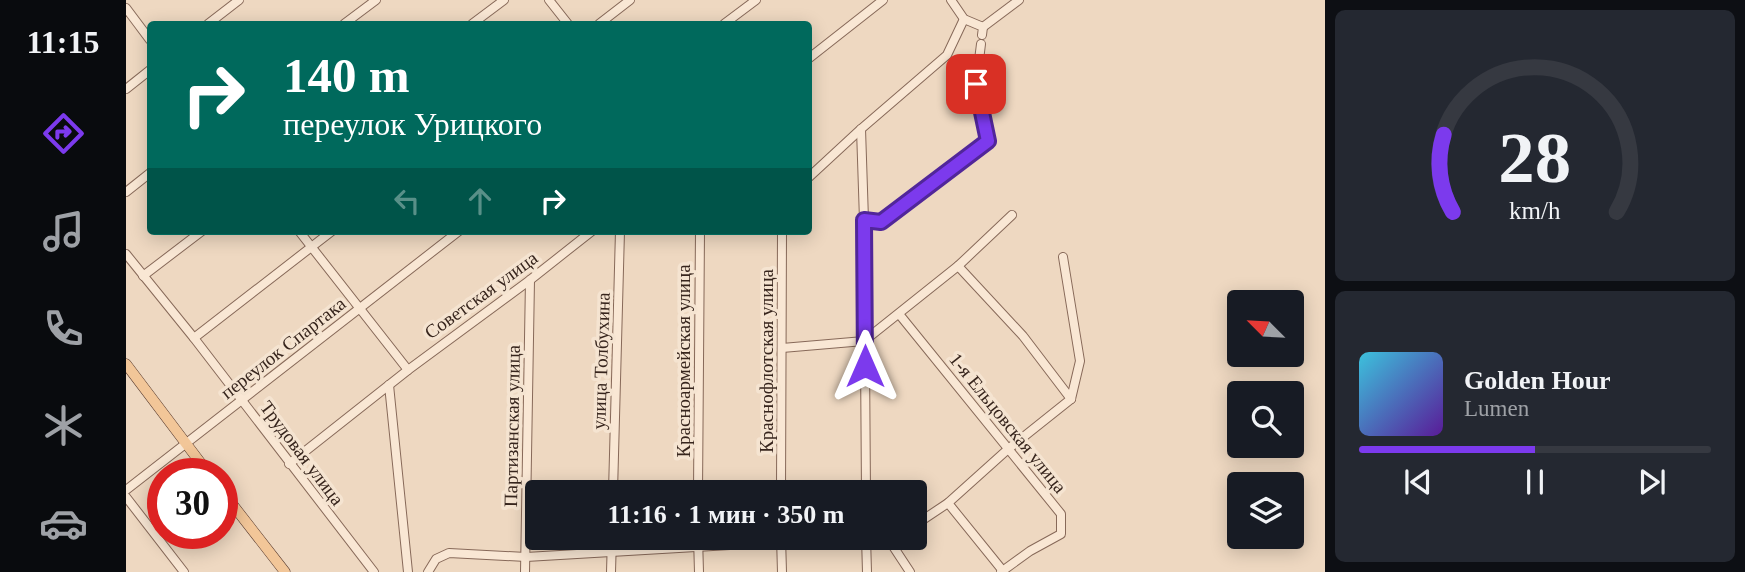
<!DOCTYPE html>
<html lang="ru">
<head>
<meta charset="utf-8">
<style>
  body { margin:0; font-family:"Times New Roman",serif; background:#242831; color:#f1f3f6; height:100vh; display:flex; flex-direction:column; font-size:26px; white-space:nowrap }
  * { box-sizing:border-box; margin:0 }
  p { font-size:23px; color:#9ea1a6 }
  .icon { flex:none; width:38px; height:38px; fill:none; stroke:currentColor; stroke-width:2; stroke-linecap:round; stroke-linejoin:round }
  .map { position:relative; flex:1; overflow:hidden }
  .sheet { display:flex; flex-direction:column; gap:10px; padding:10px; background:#0d0f14; width:420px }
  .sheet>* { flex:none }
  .banner { position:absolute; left:21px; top:21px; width:665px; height:214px; border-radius:7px; box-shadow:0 4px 18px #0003; background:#00695c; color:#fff; overflow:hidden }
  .needle { width:46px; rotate:294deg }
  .tools { position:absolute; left:1101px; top:290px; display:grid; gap:14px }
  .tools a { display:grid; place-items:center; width:77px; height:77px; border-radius:7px; background:#171b24; box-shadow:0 4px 18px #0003; font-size:35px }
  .speed { position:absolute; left:21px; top:458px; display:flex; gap:14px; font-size:35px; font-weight:700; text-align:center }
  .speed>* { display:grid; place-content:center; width:91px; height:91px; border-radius:50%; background:#171b24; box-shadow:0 4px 18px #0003; line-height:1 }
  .speed .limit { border:10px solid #d22; background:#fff; color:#111 }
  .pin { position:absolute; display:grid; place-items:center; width:60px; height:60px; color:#fff; margin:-30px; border-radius:14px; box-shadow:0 4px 10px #0006 }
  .me { position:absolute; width:77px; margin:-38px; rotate:0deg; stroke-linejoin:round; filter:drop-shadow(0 0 5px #0008) }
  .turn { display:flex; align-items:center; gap:24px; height:147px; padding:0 21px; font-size:32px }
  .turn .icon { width:91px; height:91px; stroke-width:2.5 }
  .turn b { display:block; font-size:49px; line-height:60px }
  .lanes { display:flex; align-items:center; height:66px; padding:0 21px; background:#0003; justify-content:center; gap:35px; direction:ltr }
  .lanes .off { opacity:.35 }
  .sheet .card { flex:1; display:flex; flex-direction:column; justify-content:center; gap:10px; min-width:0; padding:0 24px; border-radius:10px; background:#242831 }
  .sheet .dial { align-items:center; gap:0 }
  .dial svg { height:182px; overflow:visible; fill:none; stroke:#363941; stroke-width:7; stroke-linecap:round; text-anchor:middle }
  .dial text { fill:#f1f3f6; stroke:none }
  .song { display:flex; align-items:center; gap:21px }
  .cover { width:84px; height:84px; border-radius:10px; background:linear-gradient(135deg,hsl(190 70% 55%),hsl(270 70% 35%)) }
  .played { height:7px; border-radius:4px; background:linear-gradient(90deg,#7c3aed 50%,#363941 50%) }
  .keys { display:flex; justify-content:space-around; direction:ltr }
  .trip { position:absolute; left:399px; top:480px; width:402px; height:70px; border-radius:7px; background:#171b24; box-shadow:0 4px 18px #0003; font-weight:700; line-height:70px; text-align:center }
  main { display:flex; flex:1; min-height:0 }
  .dock { display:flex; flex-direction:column; width:126px; justify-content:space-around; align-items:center; background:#090b0e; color:#9ea1a6 }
  .dock .icon { width:49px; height:49px }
  .dock .on { color:#7c3aed }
  .dock b { font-size:32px; color:#f1f3f6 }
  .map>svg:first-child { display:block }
</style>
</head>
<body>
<main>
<nav class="dock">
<b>11:15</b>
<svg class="icon on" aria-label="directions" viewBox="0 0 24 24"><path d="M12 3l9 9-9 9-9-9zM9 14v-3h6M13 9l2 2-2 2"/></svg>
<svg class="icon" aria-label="music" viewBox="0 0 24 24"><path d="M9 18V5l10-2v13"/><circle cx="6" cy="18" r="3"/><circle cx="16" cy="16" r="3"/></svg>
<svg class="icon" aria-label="phone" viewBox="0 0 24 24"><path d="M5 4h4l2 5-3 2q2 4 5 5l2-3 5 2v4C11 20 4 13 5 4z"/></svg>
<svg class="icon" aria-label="climate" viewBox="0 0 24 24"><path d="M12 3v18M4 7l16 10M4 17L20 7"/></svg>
<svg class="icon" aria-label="car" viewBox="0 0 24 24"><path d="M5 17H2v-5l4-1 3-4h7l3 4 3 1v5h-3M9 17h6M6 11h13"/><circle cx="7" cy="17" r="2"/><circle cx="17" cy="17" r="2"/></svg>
</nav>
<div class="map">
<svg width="1199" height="572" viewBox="0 0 1199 572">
  <rect width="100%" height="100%" fill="#eed8c1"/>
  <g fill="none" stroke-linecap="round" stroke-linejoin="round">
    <defs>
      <g id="minor">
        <polyline points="423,0 442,24"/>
        <polyline points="825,0 838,19 857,27 856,35"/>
        <polyline points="0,8 24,40"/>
        <polyline points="82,24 113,0"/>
        <polyline points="218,24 250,0"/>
        <polyline points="346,24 378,0"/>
        <polyline points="473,24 504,0"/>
        <polyline points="598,24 630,0"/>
        <polyline points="857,27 893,0"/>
        <polyline points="682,59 757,0"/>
        <polyline points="0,89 24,70"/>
        <polyline points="735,129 738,220 740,492"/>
        <polyline points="682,178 735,129 821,55 838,19"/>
        <polyline points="0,192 24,173"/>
        <polyline points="738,220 755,222 862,140 850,84 855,44"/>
        <polyline points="173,231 282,370"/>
        <polyline points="0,254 68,338 248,572"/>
        <polyline points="937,257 954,361 945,399"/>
        <polyline points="832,266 897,336 945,399"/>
        <polyline points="17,276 76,231"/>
        <polyline points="773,314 935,514 935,534 904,551 875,572"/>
        <polyline points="68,338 206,231"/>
        <polyline points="656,348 738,341 832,266 886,215"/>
        <polyline points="263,385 282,572"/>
        <polyline points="163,464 282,370 404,280 466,231"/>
        <polyline points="0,490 333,231"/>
        <polyline points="487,492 494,231"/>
        <polyline points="572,492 574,231"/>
        <polyline points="655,492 656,231"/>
        <polyline points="0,497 58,572"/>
        <polyline points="822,503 877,571"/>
        <polyline points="789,525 822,503 881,450 945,399"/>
        <polyline points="572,537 573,572"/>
        <polyline points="655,537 656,572"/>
        <polyline points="740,537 741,572"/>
        <polyline points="761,537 784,572"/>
        <polyline points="302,572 310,559 323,553 400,557 739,537"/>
        <polyline points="399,572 404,280"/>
        <polyline points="485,572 486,537"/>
      </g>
      <g id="major">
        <polyline points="0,364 83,474"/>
        <polyline points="96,491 159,572"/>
      </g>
    </defs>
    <use href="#minor" stroke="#876959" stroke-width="10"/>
    <use href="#major" stroke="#55382d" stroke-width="11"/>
    <use href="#minor" stroke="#f9e7d4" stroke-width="8"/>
    <use href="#major" stroke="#f2c698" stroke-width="10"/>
  </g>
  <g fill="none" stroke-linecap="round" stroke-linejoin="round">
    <defs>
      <polyline id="route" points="739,366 738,220 755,222 862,141 850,84"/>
    </defs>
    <use href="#route" stroke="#51269a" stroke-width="18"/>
    <use href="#route" stroke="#7c3aed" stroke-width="12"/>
  </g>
  <g text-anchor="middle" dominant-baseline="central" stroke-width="7" stroke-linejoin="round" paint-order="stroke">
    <g font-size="19" fill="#37251d" stroke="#f5e4d1">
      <text transform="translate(355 295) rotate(-36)">Советская улица</text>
      <text transform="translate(157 348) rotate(-38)">переулок Спартака</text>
      <text transform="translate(475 361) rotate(-88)">улица Толбухина</text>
      <text transform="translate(557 361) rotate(-90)">Красноармейская улица</text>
      <text transform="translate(640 361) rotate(-90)">Краснофлотская улица</text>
      <text transform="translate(882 423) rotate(51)">1-я Ельцовская улица</text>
      <text transform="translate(386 426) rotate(-89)">Партизанская улица</text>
      <text transform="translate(176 453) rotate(53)">Трудовая улица</text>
    </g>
  </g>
</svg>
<div class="tools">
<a><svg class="needle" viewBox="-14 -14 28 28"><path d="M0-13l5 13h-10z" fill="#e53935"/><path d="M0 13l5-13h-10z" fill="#9ea1a6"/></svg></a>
<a><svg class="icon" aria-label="search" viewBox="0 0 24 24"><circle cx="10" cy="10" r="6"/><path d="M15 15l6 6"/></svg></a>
<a><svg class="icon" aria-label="layers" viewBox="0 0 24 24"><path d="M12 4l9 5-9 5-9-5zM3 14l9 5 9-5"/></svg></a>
</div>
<div class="speed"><div class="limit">30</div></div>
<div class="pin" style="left:850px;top:84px;background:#d93025"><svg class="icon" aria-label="arrive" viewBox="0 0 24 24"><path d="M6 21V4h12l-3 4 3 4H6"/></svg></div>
<svg class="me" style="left:739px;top:366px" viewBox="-20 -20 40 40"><path d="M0-17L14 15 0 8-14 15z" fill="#7c3aed" stroke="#fff" stroke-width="4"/></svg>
<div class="trip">11:16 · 1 мин · 350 m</div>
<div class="banner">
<div class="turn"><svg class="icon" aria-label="right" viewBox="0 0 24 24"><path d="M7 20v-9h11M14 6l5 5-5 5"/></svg><div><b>140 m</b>переулок Урицкого</div></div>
<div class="lanes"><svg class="icon off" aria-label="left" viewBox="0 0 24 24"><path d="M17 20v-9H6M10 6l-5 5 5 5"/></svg><svg class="icon off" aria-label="ahead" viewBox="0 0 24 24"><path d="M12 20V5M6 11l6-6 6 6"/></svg><svg class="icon" aria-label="right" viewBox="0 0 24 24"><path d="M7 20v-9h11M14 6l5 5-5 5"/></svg></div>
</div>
</div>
<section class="sheet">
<div class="card dial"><svg viewBox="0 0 100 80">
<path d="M14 69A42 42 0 1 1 86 69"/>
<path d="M14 69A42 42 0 0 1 10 35" stroke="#7c3aed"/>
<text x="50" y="56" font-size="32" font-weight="700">28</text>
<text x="50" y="72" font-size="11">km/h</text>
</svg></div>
<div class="card">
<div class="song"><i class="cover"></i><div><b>Golden Hour</b><p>Lumen</p></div></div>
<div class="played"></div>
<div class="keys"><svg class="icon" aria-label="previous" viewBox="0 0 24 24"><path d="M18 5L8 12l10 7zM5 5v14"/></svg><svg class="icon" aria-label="pause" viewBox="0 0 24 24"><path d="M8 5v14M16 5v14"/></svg><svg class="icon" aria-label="next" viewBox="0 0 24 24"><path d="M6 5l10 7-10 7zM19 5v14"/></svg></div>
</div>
</section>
</main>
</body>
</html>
